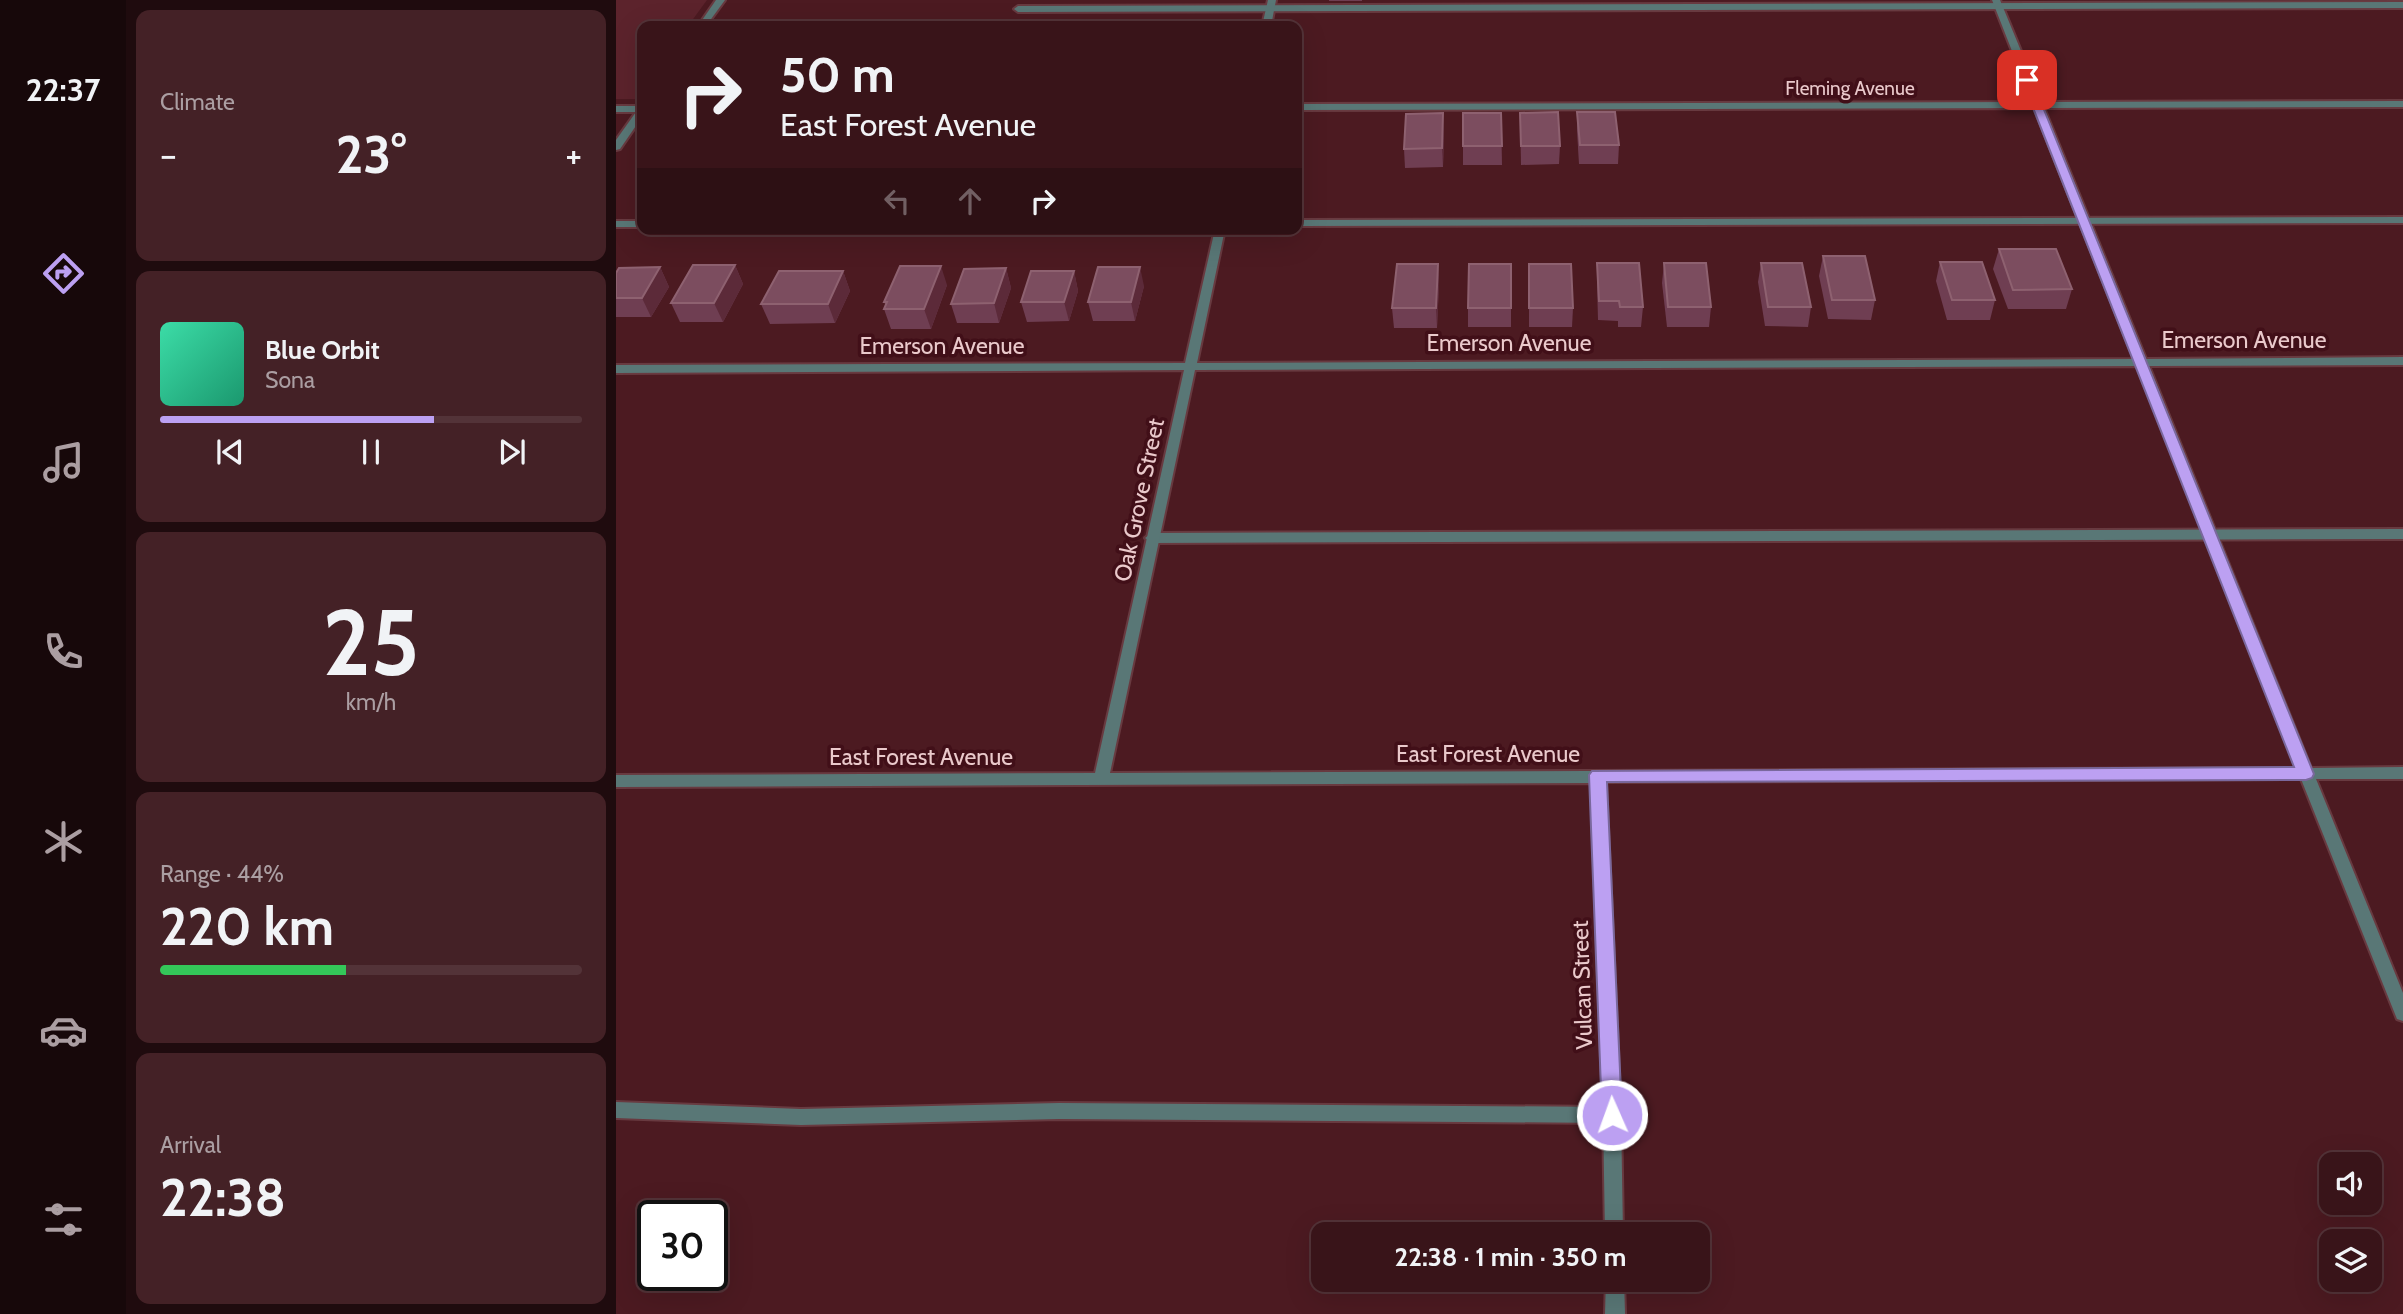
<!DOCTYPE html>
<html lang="en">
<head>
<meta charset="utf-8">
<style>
  body { margin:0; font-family:Cabin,sans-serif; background:#442126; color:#f1f3f6; height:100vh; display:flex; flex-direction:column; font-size:26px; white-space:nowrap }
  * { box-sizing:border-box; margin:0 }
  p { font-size:23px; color:#ab9ea2 }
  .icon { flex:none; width:38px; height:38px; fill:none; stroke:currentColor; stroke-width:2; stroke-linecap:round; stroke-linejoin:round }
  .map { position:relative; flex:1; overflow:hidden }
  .drawer { display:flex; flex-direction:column; gap:10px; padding:10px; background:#1f0b0e; width:490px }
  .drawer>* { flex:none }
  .guide { position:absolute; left:21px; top:21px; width:665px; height:214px; border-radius:14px; box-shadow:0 7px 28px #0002,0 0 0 2px #533338; background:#391419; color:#f1f3f6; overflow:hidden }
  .fabs { position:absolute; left:1703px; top:1152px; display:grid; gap:14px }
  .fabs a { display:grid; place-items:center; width:63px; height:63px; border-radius:14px; background:#391419; box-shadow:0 7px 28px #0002,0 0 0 2px #533338; font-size:35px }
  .speed { position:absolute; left:21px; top:1200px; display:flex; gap:14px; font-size:35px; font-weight:700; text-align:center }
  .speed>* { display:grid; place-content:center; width:91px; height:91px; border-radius:50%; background:#391419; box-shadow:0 7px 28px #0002,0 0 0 2px #533338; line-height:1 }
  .speed .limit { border:4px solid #111; border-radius:10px; background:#fff; color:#111 }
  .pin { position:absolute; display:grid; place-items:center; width:60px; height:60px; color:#fff; margin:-30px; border-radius:14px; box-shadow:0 4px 10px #0006 }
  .me { position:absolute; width:77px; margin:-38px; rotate:358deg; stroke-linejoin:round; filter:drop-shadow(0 0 5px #0008) }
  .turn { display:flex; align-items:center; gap:24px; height:147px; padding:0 28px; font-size:32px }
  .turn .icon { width:91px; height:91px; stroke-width:2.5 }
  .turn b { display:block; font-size:49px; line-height:60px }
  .lanes { display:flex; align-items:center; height:66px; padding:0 28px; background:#0003; justify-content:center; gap:35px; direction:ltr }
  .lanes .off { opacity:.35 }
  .big { font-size:52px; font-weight:700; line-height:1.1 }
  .drawer .widget { flex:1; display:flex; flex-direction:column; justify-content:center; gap:10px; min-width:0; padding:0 24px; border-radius:14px; background:#442126 }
  .drawer .dial { align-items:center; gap:0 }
  .dial b { font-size:91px; line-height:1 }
  .song { display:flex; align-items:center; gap:21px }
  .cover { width:84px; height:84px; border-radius:10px; background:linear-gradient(135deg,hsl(160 70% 55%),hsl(160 70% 35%)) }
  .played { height:7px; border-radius:4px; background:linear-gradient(90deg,#bca0f2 65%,#533338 65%) }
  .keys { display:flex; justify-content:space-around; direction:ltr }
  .heat { display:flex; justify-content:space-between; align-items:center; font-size:38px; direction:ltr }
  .charge { height:10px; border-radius:5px; background:linear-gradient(90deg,#34c759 44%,#533338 0) }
  .trip { position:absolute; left:695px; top:1222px; width:399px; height:70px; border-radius:14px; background:#391419; box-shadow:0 7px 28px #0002,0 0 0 2px #533338; font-weight:700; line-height:70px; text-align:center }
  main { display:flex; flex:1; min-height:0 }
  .tabs { display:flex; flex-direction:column; width:126px; justify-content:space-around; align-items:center; background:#17080a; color:#ab9ea2 }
  .tabs .icon { width:49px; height:49px }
  .tabs .selected { color:#bca0f2 }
  .tabs b { font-size:32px; color:#f1f3f6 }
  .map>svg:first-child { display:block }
</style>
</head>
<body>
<main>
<nav class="tabs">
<b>22:37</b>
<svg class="icon selected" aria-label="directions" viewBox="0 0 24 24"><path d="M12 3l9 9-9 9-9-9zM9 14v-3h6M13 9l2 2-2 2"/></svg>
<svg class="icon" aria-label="music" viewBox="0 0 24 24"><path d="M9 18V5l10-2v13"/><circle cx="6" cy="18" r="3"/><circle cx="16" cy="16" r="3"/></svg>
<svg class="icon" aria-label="phone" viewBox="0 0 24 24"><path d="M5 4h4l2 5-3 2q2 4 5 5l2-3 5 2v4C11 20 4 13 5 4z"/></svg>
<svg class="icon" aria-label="climate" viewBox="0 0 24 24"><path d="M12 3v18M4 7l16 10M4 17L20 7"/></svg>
<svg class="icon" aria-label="car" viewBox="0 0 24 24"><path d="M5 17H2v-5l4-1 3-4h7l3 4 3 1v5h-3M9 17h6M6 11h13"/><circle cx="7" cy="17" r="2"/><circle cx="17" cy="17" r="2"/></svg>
<svg class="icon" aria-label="filters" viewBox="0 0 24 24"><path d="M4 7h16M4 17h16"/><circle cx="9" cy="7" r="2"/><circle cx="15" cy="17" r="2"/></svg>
</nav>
<section class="drawer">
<div class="widget"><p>Climate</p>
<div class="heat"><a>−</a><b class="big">23°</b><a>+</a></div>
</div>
<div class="widget">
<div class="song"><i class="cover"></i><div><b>Blue Orbit</b><p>Sona</p></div></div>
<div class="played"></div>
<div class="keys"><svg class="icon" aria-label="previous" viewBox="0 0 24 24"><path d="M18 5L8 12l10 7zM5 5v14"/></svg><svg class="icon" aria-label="pause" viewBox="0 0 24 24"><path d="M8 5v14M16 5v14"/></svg><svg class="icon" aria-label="next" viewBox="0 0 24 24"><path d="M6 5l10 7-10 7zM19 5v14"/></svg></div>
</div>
<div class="widget dial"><b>25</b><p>km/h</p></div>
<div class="widget"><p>Range · 44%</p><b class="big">220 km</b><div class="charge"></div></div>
<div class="widget"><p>Arrival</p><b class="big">22:38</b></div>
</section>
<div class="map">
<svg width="1787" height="1314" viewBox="0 0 1787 1314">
  <rect width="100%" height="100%" fill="#4c1a21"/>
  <polygon fill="#5c232c" points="0,0 91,0 72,26 26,26 26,90 19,99 0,99"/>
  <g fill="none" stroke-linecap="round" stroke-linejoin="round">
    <defs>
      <g id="lane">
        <polygon points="1787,2 1787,8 402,12 398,9 402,6"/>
        <polygon points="1787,217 1787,223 681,226 681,220"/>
        <rect x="0" y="221" width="26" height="6"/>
        <polygon points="1787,529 1787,539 536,543 529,538 536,533"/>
        <polygon points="0,1102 185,1109 443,1103 996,1107 1002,1109 1005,1115 1002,1121 996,1123 443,1119 185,1125 0,1118"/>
      </g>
      <g id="street">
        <polygon points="100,0 109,0 90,26 82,26"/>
        <polygon points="652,0 660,0 655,26 646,26"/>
        <path d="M1376,0h8l42,102 361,-1v6l-359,1 102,251 257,-2v8l-254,1 162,402 92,-1v12h-87l87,214v28l-6,-2 -96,-240 -695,3 15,333 2,119h-18l-2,-119 -12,-332 -975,4v-12l479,-2 89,-403 -568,3v-8l569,-2 30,-134h10l-28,134 937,-4 -100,-251 -737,2v-6l735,-2zM1521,366l160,402 -1187,5 85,-403z"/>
        <polygon points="0,106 26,106 26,117 4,149 0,150 0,140 20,112 0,112"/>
        <polygon points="990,1279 1008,1279 1009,1314 989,1314"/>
      </g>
    </defs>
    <use href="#lane" stroke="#683a40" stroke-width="4"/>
    <use href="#street" stroke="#683a40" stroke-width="4"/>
    <use href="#lane" fill="#597776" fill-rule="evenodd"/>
    <use href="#street" fill="#597776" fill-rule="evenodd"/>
  </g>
  <g fill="#6f3e52">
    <rect x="713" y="0" width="33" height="1"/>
    <polygon points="961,112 1003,145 1002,164 963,164 961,131"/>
    <polygon points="885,113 886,165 847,165 847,146"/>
    <polygon points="904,113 944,146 943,164 905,165"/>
    <polygon points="828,132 827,167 789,168 788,149"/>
    <polygon points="1383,249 1456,289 1450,309 1392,309 1377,269"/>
    <polygon points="1207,256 1259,300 1255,320 1212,319 1203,276"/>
    <polygon points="1324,262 1379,300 1374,320 1331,320 1320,281"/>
    <polygon points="981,263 1027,307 1025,327 1002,327 1002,321 982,320 981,283"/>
    <polygon points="1048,263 1095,307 1093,327 1051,327 1046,283"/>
    <polygon points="1145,263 1195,307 1192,327 1149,326 1142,282"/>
    <polygon points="822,264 823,284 821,328 778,328 776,308"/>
    <polygon points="895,264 895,327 852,327 852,308"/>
    <polygon points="913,264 957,308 956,327 913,327"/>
    <polygon points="119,265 127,284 107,322 64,322 55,303"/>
    <polygon points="44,267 53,287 35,317 0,317 0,273"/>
    <polygon points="390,268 395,288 383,323 341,323 335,304"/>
    <polygon points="227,271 234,291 219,323 154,324 145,304"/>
    <polygon points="458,271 462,291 453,321 411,322 405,302"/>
    <polygon points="331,285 315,329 275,329 268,309 270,306 268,302"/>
    <polygon points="528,286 519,321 477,321 472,302"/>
  </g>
  <g fill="#5c2a39">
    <polygon points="827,113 828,132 827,167 826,148"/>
    <polygon points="822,264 823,284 821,328 820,308"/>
    <polygon points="119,265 127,284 107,322 98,303"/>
    <polygon points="325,266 331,285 315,329 308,309"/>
    <polygon points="44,267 53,287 35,317 26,298"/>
    <polygon points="524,267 528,286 519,321 515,302"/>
    <polygon points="390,268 395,288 383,323 378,303"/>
    <polygon points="227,271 234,291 219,323 212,304"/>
    <polygon points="458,271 462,291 453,321 448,302"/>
  </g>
  <g fill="#7c4d5f" stroke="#8e6170" stroke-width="2">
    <polygon points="942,112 944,146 905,146 904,113"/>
    <polygon points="961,112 999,112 1003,145 964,145"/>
    <polygon points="827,113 826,148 788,149 790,114"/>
    <polygon points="847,113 885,113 886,146 847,146"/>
    <polygon points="1383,249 1440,249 1456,289 1397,290"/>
    <polygon points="1207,256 1249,256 1259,300 1216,300"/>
    <polygon points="1324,262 1366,262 1379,300 1336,300"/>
    <polygon points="981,263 1023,263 1027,307 1004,307 1003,301 983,301"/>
    <polygon points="1048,263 1090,263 1095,307 1052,307"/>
    <polygon points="1145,263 1186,263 1195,307 1152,307"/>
    <polygon points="781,264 822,264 820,308 776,308"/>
    <polygon points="853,264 895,264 895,308 852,308"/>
    <polygon points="913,264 955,264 957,308 913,308"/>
    <polygon points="77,265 119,265 98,303 55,303"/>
    <polygon points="284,266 325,266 308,309 268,309 271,302 268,302"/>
    <polygon points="44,267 26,298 0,298 0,273 3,268"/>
    <polygon points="482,267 524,267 515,302 472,302"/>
    <polygon points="390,268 378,303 335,304 348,269"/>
    <polygon points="163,271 227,271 212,304 145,304"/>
    <polygon points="415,271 458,271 448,302 405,302"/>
  </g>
  <polygon fill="#bca0f2" stroke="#7a689d" stroke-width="2" points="1407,78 1416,80 1698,774 1696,778 1690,780 991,782 1006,1115 1003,1122 996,1124 989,1122 986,1115 973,775 976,771 1678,767 1406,80"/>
  <g text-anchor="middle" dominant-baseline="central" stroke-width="7" stroke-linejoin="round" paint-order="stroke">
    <g font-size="19" fill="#eac9cb" stroke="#410f18">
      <text x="1234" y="88">Fleming Avenue</text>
    </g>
    <g font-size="23" fill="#eac9cb" stroke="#410f18">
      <text x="1628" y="340">Emerson Avenue</text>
      <text x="893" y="343">Emerson Avenue</text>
      <text x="326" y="346">Emerson Avenue</text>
      <text transform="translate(523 500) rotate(-78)">Oak Grove Street</text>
      <text x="872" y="754">East Forest Avenue</text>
      <text x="305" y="757">East Forest Avenue</text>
      <text transform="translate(966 985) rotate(-92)">Vulcan Street</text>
    </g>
  </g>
</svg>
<div class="fabs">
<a><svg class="icon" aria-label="sound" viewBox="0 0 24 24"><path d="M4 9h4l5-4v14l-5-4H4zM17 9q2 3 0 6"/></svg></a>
<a><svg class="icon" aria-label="layers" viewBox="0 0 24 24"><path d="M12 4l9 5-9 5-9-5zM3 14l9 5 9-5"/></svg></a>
</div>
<div class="speed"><div class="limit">30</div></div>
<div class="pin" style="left:1411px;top:80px;background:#d93025"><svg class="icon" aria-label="arrive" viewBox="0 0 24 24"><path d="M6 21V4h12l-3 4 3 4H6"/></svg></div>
<svg class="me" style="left:996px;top:1115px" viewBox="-20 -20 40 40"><circle r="17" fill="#bca0f2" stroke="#fff" stroke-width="3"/><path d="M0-11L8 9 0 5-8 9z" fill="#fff"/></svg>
<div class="trip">22:38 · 1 min · 350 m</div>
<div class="guide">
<div class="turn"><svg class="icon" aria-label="right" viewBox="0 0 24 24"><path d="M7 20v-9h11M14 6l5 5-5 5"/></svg><div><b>50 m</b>East Forest Avenue</div></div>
<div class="lanes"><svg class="icon off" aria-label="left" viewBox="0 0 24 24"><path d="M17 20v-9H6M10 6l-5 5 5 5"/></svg><svg class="icon off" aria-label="ahead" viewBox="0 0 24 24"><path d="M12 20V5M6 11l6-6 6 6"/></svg><svg class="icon" aria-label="right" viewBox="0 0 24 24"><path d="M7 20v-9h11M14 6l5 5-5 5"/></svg></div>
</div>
</div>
</main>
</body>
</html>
